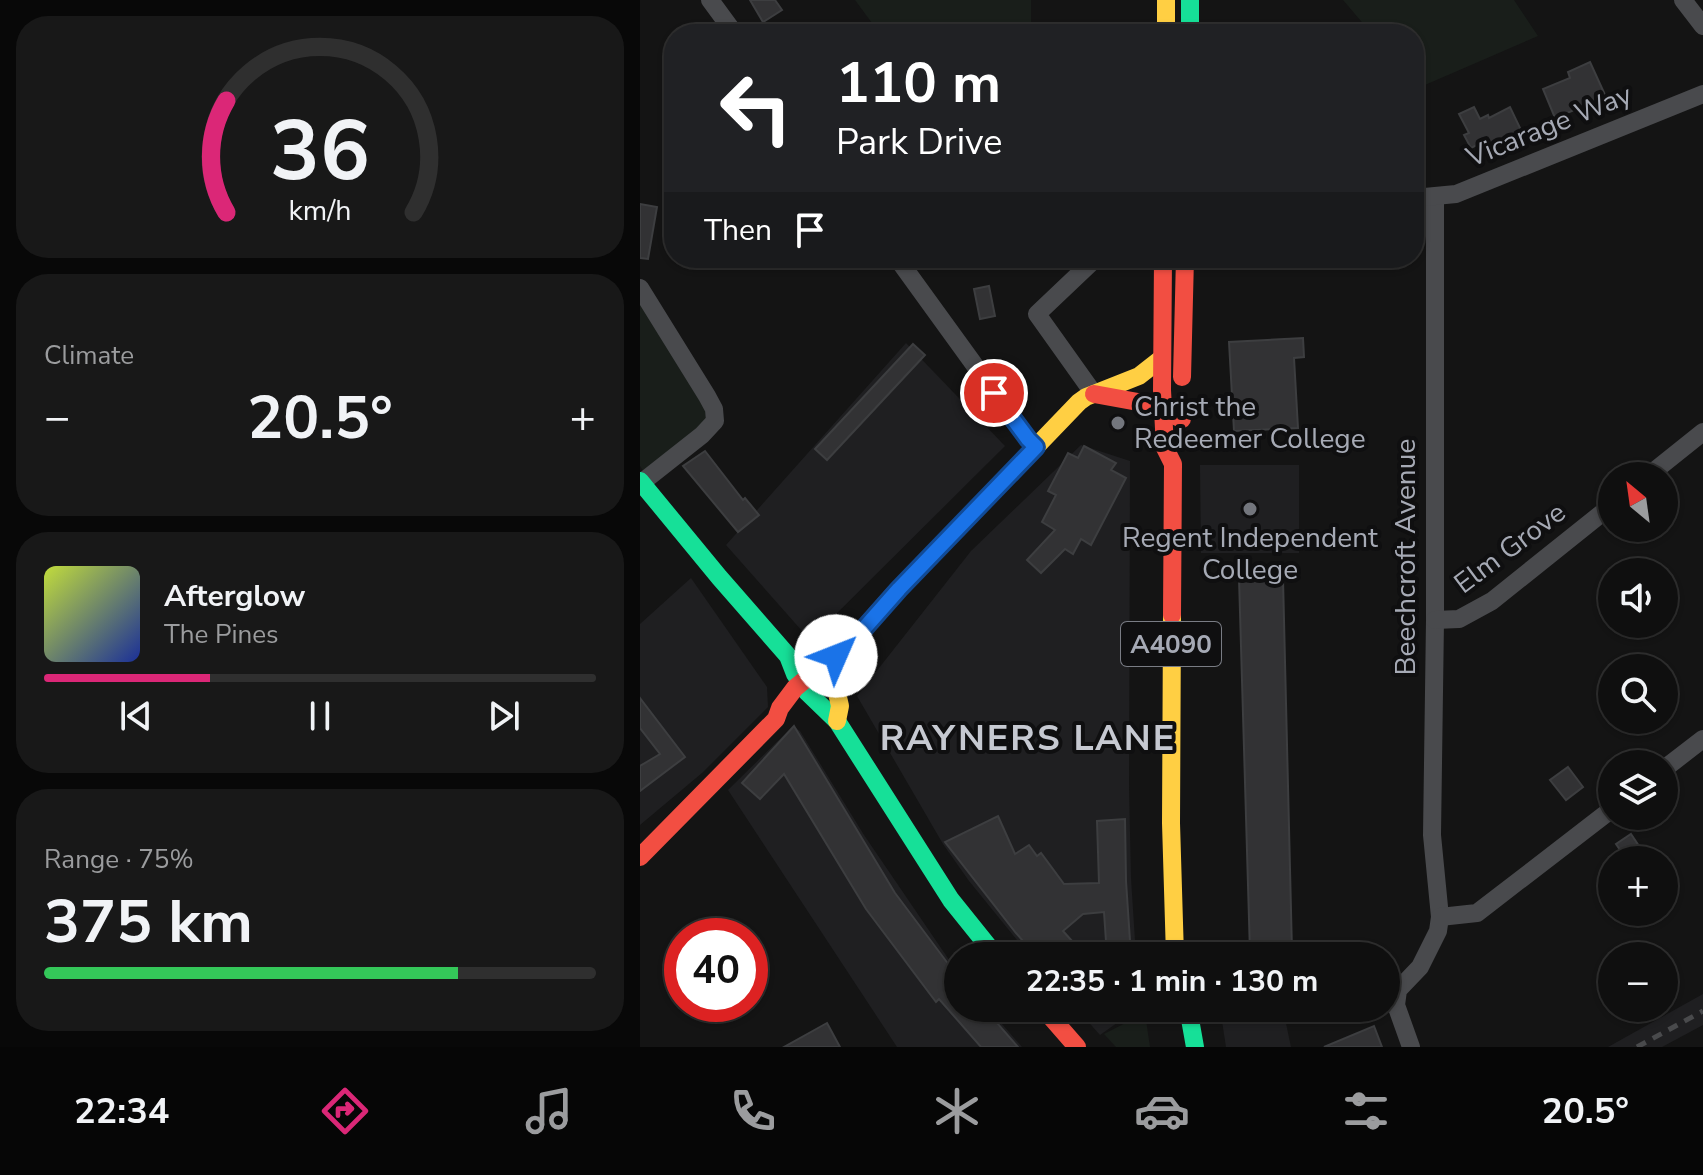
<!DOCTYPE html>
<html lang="en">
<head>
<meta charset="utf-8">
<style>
  body { margin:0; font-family:"Nunito Sans",sans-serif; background:#181818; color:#f1f3f6; height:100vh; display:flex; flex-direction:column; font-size:30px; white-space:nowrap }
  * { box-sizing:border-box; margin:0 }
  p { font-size:26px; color:#9b9c9e }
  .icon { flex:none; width:44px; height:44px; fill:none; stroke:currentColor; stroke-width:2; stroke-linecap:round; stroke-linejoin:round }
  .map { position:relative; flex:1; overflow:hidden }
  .panel { display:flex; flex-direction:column; gap:16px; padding:16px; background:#080808; width:640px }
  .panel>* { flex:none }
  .guide { position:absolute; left:24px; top:24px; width:760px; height:244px; border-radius:32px; box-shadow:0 2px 6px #0004,0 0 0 2px #2f2f2f; background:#202124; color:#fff; overflow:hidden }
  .needle { width:52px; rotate:331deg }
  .controls { position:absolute; left:958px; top:462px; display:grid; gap:16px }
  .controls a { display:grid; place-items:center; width:80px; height:80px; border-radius:50%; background:#0f0f0f; box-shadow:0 2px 6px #0004,0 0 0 2px #2f2f2f; font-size:40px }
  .speed { position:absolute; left:24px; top:918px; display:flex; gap:16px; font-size:40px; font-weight:700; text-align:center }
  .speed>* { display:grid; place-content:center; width:104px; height:104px; border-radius:50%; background:#0f0f0f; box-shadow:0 2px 6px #0004,0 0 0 2px #2f2f2f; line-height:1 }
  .speed .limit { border:12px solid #d22; background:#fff; color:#111 }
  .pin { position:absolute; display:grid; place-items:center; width:68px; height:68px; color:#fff; margin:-34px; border:4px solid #fff; border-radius:50%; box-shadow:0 2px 8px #0007 }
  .me { position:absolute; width:88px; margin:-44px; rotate:46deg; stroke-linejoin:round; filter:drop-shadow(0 0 6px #0008) }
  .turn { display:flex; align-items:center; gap:28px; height:168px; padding:0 40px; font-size:36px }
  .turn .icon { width:104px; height:104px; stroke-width:2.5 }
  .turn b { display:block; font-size:56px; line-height:68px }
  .then { display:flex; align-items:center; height:76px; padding:0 40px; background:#0003; gap:16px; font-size:30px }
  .big { font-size:60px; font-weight:700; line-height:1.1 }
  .panel .tile { flex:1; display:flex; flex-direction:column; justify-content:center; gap:12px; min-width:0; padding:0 28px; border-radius:32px; background:#181818 }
  .panel .dial { align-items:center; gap:0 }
  .dial svg { height:208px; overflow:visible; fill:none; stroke:#2f2f2f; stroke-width:7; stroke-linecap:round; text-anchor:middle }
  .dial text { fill:#f1f3f6; stroke:none }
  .song { display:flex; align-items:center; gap:24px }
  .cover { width:96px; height:96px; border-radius:12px; background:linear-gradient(135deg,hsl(70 70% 55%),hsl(230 70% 35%)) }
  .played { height:8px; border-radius:4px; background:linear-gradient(90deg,#db2777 30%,#2f2f2f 30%) }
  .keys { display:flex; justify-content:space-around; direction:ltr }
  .heat { display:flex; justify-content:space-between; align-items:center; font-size:44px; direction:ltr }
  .charge { height:12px; border-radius:6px; background:linear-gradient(90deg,#34c759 75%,#2f2f2f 0) }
  .trip { position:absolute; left:304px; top:942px; width:456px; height:80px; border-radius:40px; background:#0f0f0f; box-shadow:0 2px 6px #0004,0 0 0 2px #2f2f2f; font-weight:700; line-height:80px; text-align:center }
  .dock { display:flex; height:128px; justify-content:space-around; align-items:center; background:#060606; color:#9b9c9e }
  .dock .icon { width:56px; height:56px }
  .dock .selected { color:#db2777 }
  .dock b { font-size:36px; color:#f1f3f6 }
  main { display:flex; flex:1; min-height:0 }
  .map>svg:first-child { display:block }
</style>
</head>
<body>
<main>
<section class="panel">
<div class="tile dial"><svg viewBox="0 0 100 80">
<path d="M14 69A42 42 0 1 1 86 69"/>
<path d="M14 69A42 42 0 0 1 14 26" stroke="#db2777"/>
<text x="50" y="56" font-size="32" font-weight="700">36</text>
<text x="50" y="72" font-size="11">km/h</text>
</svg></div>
<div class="tile"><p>Climate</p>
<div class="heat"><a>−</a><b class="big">20.5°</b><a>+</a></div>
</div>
<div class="tile">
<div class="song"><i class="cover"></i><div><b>Afterglow</b><p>The Pines</p></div></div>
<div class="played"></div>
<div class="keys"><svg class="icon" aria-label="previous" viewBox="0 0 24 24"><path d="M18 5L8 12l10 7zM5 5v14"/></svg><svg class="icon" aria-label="pause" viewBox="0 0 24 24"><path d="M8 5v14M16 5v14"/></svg><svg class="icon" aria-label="next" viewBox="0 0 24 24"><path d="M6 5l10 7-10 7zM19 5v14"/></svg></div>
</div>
<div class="tile"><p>Range · 75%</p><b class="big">375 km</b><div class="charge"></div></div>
</section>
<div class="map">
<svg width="1063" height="1047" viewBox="0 0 1063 1047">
  <rect width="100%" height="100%" fill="#141414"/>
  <g fill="#1f1f21">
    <polygon points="266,343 365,446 170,640 86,545"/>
    <polygon points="441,445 490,461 489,787 491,878 496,956 390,956 329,881 303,844 217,696 331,551"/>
    <polygon points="560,465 659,465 659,553 561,553"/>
    <polygon points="51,578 127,687 128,707 62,773 0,825 0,624"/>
    <polygon points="153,726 160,731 224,835 318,973 318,1008 348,1008 382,1047 257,1047 88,790"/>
    <polygon points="1063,994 1063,1025 1022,1047 968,1047"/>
    <polygon points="436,1008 498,1008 460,1035"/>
    <polygon points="580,1008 643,1009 651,1047 586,1047"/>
  </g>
  <g fill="#191e1a">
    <polygon points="215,0 391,0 391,34 240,34"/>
    <polygon points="703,0 874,0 898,36 778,88 774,84 774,34 732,34"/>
    <polygon points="0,288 75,421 8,478 0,466"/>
    <polygon points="505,1013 510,1047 476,1047 464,1034"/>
  </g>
  <g fill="#323234" stroke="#3d3e40" stroke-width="2">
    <polygon points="110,0 135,0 142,10 123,22"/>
    <polygon points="950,62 966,97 915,118 903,89 930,78 928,72"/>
    <polygon points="834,107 840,119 848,115 849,118 870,107 881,130 841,149 839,144 831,148 824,135 829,133 819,114"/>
    <polygon points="0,204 17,207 8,259 0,258"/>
    <polygon points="349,286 355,316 340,319 334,289"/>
    <polygon points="663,338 664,357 654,358 658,428 594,431 589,342"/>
    <polygon points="273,344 285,355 187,460 175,449"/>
    <polygon points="444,446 476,463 471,470 486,478 451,545 441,539 433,554 425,549 401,573 387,560 415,530 402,522 416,495 408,491 428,453 438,458"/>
    <polygon points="65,451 103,500 105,498 119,515 98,532 43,466"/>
    <polygon points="599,578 643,579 652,952 610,953"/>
    <polygon points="0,698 45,757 0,791 0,766 20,754 0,728"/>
    <polygon points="154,726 255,893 318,977 318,1008 344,1008 378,1047 341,1047 299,999 296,1002 226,909 144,774 120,799 102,783"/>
    <polygon points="928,767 943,787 926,800 910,780"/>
    <polygon points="358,816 375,854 389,845 397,856 401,853 424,884 459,883 457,821 485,819 486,881 491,956 467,956 464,912 443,914 423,931 432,941 427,945 436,956 396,956 376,933 305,842"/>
    <polygon points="991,834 1005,855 998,860 987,860 976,844"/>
    <polygon points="187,1023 200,1047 144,1047"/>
    <polygon points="734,1026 742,1047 684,1047"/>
  </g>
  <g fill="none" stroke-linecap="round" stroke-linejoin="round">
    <g stroke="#494a4d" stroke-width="18">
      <polyline points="70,0 95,34"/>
      <polyline points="1043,0 1063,26"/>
      <polyline points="795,197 795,620 792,835 800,917"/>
      <polyline points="774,198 816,194 1063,94"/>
      <polyline points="257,258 388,439 396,447"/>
      <polyline points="0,288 67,396 74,409 75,421 62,435 0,484"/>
      <polyline points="454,394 397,314 456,258"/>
      <polyline points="1008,476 1063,432"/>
      <polyline points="795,620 819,619 852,601 972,505"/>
      <polyline points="1024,769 1063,739"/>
      <polyline points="771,1047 756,1005 758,990 780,967 798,931 800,917 837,913 972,809"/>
    </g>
    <g stroke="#16e098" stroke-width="18">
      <polyline points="550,0 550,34"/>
      <polyline points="0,481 79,577 148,656 155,674 167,692 197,721 311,900 356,956"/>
      <polyline points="545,1008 550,1019 555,1047"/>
    </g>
    <g stroke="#ffcf43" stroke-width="18">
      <polyline points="526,0 526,34"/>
      <polyline points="318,528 439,402 446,397 499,376 522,358"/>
      <polyline points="532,615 531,823 535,956"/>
      <polyline points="196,656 194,680 200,706 197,721"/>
    </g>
    <g stroke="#f24e42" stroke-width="18">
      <polyline points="523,258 522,390 525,448 533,464 532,615"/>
      <polyline points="542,377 545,258"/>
      <polyline points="454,394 509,404 542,419"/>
      <polyline points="0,857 136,719 140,708 155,688 214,639 254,594 318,528"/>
      <polyline points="403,1008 437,1047"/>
    </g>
    <polyline stroke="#494a4c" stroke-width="5" stroke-dasharray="10 8" stroke-linecap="butt" points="997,1047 1063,1011"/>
  </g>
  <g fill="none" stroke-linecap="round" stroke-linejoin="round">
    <defs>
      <polyline id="route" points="196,656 213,641 259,589 396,447 388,439 354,393"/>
    </defs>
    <use href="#route" stroke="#114b97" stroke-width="20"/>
    <use href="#route" stroke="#1a73e8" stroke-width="14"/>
  </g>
  <g fill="#73767d" stroke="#0f0f10" stroke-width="3">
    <circle cx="478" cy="423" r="8"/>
    <circle cx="610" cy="509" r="8"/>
  </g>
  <g text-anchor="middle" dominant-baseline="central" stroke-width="8" stroke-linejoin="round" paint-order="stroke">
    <rect fill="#0f0f10" stroke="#797c84" stroke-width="2" x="481" y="622" width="100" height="44" rx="6"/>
    <g font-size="26" font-weight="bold" fill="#a6aab5">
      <text x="531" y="644">A4090</text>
    </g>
    <g font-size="28" fill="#a6aab5" stroke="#0f0f10">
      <text transform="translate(909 126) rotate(-22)">Vicarage Way</text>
      <text transform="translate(870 548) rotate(-37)">Elm Grove</text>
      <text transform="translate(766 557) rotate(-90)">Beechcroft Avenue</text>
    </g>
    <g font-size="28" fill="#a6aab5" stroke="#0f0f10" text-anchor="start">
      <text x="494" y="407">Christ the<tspan x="494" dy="32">Redeemer College</tspan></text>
      <text x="610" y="538" text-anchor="middle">Regent Independent<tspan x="610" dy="32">College</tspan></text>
    </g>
    <g font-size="36" font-weight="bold" letter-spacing="2" fill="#c6c9d1" stroke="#0f0f10">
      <text x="388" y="738">RAYNERS LANE</text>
    </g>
  </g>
</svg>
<div class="controls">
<a><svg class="needle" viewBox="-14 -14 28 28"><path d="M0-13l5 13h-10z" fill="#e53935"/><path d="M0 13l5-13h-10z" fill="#9b9c9e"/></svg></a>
<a><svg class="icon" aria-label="sound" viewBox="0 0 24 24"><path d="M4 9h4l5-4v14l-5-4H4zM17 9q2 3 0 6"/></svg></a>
<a><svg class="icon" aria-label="search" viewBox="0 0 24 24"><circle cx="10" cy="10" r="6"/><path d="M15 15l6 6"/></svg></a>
<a><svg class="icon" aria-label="layers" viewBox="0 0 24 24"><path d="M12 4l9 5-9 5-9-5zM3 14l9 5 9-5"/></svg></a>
<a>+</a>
<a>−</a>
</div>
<div class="speed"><div class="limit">40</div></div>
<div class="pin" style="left:354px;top:393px;background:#d93025"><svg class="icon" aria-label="arrive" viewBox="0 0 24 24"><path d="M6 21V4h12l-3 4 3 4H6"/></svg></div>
<svg class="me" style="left:196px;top:656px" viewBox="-20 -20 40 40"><circle r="19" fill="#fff"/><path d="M0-13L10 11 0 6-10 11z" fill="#1a73e8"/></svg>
<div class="trip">22:35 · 1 min · 130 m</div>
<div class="guide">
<div class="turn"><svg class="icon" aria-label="left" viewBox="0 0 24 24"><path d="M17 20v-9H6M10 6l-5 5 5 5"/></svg><div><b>110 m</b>Park Drive</div></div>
<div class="then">Then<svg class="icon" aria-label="arrive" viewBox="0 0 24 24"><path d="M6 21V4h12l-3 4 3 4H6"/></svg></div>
</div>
</div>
</main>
<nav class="dock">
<b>22:34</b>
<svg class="icon selected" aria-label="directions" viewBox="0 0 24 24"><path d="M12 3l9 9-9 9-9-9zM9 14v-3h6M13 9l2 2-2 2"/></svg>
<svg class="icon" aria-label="music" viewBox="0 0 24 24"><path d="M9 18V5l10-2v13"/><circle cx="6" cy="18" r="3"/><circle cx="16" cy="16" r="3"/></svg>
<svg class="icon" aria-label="phone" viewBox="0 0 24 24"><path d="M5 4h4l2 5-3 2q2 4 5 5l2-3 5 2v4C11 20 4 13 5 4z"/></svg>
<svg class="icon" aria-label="climate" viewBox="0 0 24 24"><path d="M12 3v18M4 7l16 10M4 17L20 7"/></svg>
<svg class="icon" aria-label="car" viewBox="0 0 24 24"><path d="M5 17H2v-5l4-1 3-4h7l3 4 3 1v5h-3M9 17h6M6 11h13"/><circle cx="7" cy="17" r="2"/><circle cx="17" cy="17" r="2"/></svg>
<svg class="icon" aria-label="filters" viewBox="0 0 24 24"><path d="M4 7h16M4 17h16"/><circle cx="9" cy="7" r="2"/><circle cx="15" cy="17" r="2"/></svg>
<b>20.5°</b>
</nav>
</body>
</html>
